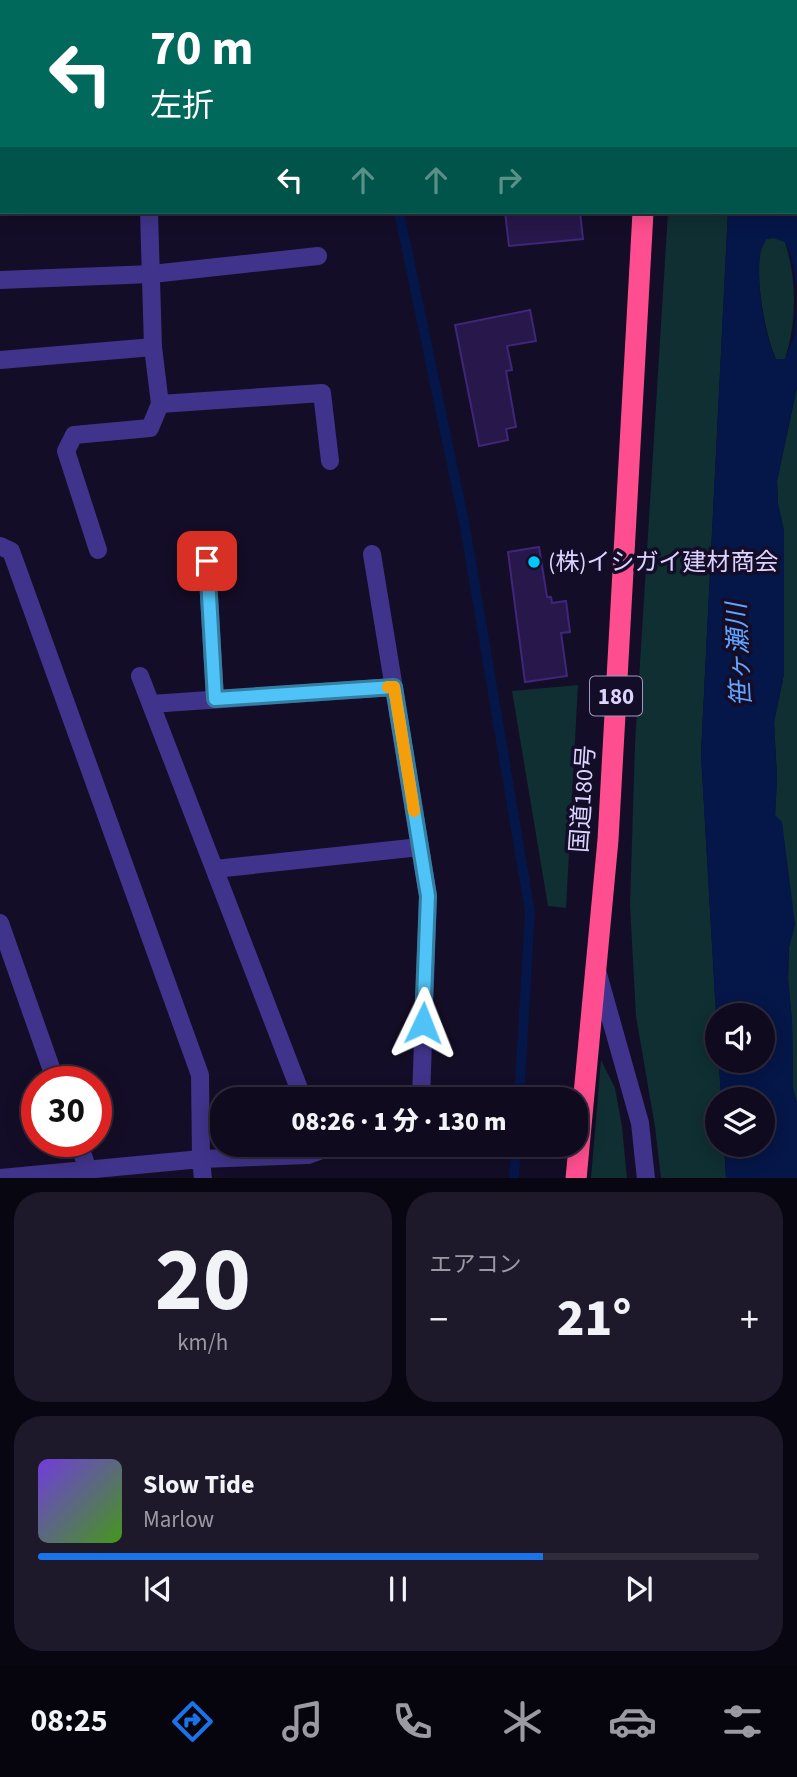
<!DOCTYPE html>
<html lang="ja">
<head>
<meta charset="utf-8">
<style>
  body { margin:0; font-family:"Source Sans 3","Noto Sans JP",sans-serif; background:#1d182a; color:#f1f3f6; height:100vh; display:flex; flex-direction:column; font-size:26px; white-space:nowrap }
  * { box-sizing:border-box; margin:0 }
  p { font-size:23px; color:#9b9aa4 }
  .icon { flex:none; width:38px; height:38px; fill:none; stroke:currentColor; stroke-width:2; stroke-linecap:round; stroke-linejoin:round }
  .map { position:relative; height:1178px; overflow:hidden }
  .drawer { display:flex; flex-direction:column; gap:14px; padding:14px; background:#080610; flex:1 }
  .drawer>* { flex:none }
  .hud { position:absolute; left:0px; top:0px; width:798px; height:214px; box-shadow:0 4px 18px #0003,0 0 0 2px #2f2b3b; background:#00695c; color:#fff; overflow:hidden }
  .controls { position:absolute; left:705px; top:1003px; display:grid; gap:14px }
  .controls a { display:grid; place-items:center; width:70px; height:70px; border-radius:50%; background:#0f0a1d; box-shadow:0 4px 18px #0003,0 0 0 2px #2f2b3b; font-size:35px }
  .speed { position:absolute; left:21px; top:1066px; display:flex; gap:14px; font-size:35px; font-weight:700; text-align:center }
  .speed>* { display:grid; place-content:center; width:91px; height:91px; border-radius:50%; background:#0f0a1d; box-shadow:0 4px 18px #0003,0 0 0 2px #2f2b3b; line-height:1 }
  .speed .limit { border:10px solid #d22; background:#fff; color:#111 }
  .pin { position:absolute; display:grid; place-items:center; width:60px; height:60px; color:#fff; margin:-30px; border-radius:14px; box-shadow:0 4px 10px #0006 }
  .me { position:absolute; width:77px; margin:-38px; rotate:2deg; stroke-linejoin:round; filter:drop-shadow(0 0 5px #0008) }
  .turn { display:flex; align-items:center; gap:24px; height:147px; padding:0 35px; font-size:32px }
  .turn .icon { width:91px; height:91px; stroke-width:2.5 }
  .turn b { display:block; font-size:49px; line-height:60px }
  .lanes { display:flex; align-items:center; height:66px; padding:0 35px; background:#0003; justify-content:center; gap:35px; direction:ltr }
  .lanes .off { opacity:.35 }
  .big { font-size:52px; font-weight:800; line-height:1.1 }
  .drawer .tile { flex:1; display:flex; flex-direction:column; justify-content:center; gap:10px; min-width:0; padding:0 24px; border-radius:28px; background:#1d182a }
  .drawer .dial { align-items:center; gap:0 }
  .dial b { font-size:91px; line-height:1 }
  .song { display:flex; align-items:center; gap:21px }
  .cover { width:84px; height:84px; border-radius:10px; background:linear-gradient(135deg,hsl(260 70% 55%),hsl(100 70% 35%)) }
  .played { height:7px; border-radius:4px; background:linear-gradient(90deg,#1a73e8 70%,#2f2b3b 70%) }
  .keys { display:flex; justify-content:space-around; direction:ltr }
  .heat { display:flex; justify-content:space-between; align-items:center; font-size:38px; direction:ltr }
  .drawer .tiles { flex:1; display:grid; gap:14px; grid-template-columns:1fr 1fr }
  .tile:last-child { grid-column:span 2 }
  .trip { position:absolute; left:210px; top:1087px; width:378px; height:70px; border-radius:28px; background:#0f0a1d; box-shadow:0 4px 18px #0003,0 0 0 2px #2f2b3b; font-weight:800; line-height:70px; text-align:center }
  .tabs { display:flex; height:112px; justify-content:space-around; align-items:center; background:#06040c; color:#9b9aa4 }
  .tabs .icon { width:49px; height:49px }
  .tabs .active { color:#1a73e8 }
  .tabs b { font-size:32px; color:#f1f3f6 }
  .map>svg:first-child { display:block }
</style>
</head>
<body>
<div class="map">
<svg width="797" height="1179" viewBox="0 0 797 1179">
  <rect width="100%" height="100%" fill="#140d27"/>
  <g fill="#0f2f32">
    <polygon points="668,212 728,212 701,754 721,1099 718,1099 718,1144 724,1145 726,1178 661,1178 655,1127 636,1016 630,905 635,744"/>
    <path d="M774,238l11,4c12,38 12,79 0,117h-9c-11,-24 -20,-78 -16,-104 0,-6 4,-11 6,-16z"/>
    <polygon points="797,387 797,1104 793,1088 792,1021 788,979 789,947 795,924 775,815 777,778 774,722 784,674 784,531 778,504 777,481"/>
    <polygon points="578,685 566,908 548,906 512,691"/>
    <polygon points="601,1060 615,1088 622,1127 627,1178 591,1178"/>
  </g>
  <path fill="#051648" d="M734,0h63v287l-6,-32 -6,-13 -11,-4 -8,1c-2,5 -6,10 -6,16 -4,26 4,81 16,104h9l9,-23 3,-27v78l-20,94 1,23 6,27v143l-10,48 3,57 -2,36 7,7 13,102 -6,23 -1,32 4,42 1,67 4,16v74h-71l-2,-33 39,-1v-45h-42l-2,-38 44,-1v-45h-45l-1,18 -16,-279 27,-542h68v-210z"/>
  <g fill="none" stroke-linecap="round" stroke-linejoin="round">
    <g stroke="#051648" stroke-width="10">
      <polyline points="368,0 368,2"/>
      <polyline points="399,212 465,527 530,912 519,1099"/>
      <polyline points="514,1179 516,1144"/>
    </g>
  </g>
  <g fill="#27174a" stroke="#3f2678" stroke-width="2">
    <polygon points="505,212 580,212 583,239 509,246"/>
    <polygon points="530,310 536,341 507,346 512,370 506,371 516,427 506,429 508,440 479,446 455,325"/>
    <polygon points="539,547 547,597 551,597 552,603 566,601 570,632 561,633 567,676 525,682 508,552"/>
  </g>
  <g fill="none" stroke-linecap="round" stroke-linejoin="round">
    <g stroke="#40338b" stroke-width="18">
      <polyline points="131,0 132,2"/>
      <polyline points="0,280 152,274 318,256"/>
      <polyline points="153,347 160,404 322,393 330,461"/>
      <polyline points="0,360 153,347 149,212"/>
      <polyline points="0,546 11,551 200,1075 201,1159 308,1155 338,1144"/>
      <polyline points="98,550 66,451 74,435 150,428 160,404"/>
      <polyline points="372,554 428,896 421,1099"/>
      <polyline points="207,561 215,699"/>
      <polyline points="140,676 303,1099"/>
      <polyline points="151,704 394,687"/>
      <polyline points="215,869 420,847"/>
      <polyline points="0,923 56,1082"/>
      <polyline points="598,974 640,1123 646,1179"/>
      <polyline points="78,1141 88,1170"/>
      <polyline points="0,1178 201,1159 203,1179"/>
    </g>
    <g stroke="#ff4e8f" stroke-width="21">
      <polyline points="645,0 645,2"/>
      <polyline points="576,1179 608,840 643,212"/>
    </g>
  </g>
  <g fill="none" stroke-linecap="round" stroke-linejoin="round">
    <defs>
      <polyline id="route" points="207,561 215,699 394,687 428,896 423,1023"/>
    </defs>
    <use href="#route" stroke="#337fa1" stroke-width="18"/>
    <use href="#route" stroke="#4fc3f7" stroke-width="12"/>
    <polyline stroke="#f59e0b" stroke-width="12" points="388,687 394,687 414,811"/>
  </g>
  <circle fill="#00c9fe" stroke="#140d27" stroke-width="2.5" cx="534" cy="562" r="7"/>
  <g text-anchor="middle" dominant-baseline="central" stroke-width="7" stroke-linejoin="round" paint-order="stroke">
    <rect fill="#140d27" stroke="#a098be" stroke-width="2" x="590" y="676.5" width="52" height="39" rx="5"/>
    <g font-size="23" font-weight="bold" fill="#dcd3ff">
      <text x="616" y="696">180</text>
    </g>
    <g font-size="24" fill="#dcd3ff" stroke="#140d27" text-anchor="start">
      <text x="548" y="562">(株)イシガイ建材商会</text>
    </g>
    <g font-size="24" fill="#dcd3ff" stroke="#140d27">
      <text transform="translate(583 799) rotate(-86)">国道180号</text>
    </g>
    <g font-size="26" font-style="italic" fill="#61a5ff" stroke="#140d27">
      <text transform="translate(739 655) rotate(-93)">笹ヶ瀬川</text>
    </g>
  </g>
</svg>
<div class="controls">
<a><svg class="icon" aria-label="sound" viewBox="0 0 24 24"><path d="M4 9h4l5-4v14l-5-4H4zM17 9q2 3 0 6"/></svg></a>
<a><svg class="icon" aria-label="layers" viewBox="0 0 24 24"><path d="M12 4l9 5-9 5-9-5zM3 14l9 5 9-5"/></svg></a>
</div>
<div class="speed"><div class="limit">30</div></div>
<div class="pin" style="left:207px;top:561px;background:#d93025"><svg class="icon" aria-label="arrive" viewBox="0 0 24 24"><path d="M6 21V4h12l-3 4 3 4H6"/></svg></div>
<svg class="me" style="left:423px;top:1023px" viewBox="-20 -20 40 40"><path d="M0-17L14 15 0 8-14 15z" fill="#4fc3f7" stroke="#fff" stroke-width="4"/></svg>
<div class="trip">08:26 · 1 分 · 130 m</div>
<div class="hud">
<div class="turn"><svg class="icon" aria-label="left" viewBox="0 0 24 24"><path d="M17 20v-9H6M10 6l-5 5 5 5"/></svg><div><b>70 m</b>左折</div></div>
<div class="lanes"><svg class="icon" aria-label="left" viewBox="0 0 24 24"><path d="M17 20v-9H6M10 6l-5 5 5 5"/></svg><svg class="icon off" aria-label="ahead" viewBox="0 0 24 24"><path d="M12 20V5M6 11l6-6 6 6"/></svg><svg class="icon off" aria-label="ahead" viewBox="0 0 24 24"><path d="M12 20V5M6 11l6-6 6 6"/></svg><svg class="icon off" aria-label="right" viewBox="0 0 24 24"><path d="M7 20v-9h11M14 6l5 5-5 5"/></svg></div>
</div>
</div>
<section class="drawer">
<div class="tiles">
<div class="tile dial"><b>20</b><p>km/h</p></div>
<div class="tile"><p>エアコン</p>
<div class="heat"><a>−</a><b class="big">21°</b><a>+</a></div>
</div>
<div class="tile">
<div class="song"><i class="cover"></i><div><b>Slow Tide</b><p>Marlow</p></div></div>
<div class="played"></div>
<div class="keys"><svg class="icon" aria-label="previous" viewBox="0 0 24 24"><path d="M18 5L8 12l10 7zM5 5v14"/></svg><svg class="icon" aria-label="pause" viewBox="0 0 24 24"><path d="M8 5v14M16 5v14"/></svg><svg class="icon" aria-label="next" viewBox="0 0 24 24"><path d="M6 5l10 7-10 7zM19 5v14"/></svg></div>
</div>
</div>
</section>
<nav class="tabs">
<b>08:25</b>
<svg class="icon active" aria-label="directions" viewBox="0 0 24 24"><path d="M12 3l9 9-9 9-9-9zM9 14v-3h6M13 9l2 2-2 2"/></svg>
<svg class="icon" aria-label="music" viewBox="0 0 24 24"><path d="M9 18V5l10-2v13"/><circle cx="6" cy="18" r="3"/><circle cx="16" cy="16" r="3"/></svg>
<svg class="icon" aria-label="phone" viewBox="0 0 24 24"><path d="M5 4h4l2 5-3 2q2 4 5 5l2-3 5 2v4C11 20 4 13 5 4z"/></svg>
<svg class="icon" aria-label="climate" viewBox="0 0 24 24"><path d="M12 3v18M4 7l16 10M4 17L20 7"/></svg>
<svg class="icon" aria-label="car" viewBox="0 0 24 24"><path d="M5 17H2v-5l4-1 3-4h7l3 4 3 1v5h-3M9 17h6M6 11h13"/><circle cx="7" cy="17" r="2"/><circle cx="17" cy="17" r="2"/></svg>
<svg class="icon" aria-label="filters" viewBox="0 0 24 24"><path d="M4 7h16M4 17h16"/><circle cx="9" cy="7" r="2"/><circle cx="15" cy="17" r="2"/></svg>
</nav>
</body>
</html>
